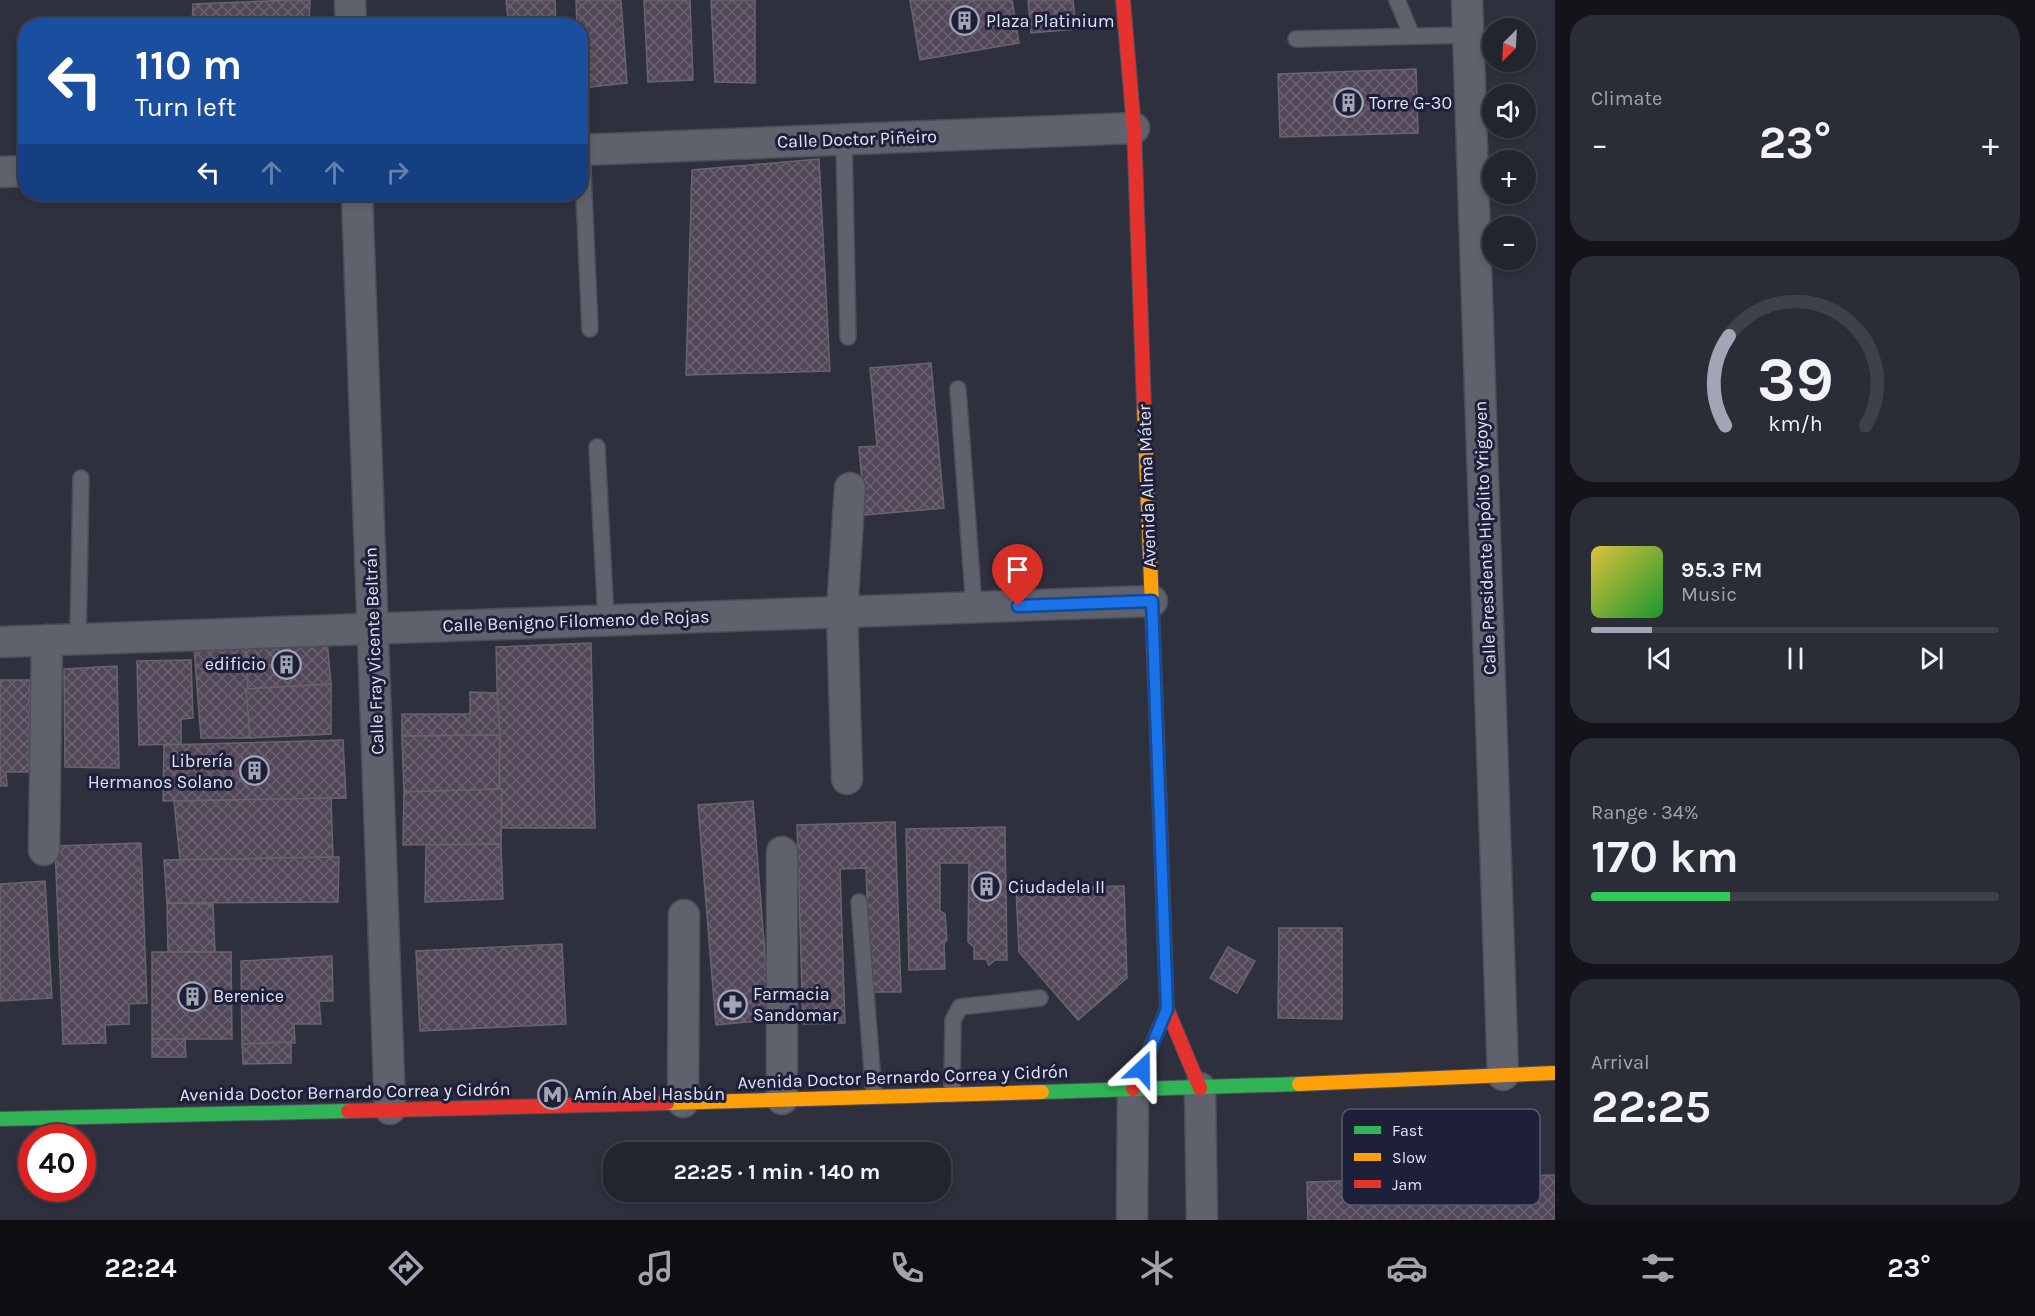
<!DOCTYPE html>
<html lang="en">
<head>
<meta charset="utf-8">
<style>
  body { margin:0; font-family:Karla,sans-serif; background:#2a2c36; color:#f1f3f6; height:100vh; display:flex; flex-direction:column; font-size:22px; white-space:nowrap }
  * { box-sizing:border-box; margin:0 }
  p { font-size:20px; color:#a2a4aa }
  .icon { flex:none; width:33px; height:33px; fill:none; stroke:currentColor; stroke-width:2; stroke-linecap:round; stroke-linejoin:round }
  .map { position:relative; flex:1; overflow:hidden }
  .sheet { display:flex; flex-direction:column; gap:15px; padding:15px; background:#131419; width:480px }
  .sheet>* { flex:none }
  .hud { position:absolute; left:18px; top:18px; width:570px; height:183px; border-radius:24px; box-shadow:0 3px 9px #0003,0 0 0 2px #3f414a; background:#1a4fa0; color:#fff; overflow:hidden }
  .needle { width:39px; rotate:204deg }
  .tools { position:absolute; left:1482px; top:18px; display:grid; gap:12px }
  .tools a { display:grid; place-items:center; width:54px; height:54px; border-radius:50%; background:#22242e; box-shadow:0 3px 9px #0003,0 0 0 2px #3f414a; font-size:30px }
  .speed { position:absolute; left:18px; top:1124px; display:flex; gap:12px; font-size:30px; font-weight:700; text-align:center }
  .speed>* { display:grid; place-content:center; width:78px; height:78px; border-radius:50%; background:#22242e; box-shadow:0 3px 9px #0003,0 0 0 2px #3f414a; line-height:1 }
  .speed .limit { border:9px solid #d22; background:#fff; color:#111 }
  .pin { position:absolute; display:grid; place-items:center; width:51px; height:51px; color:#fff; margin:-62px -26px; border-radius:50% 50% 50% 0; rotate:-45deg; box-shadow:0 0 6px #0007 }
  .pin .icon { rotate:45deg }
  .me { position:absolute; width:66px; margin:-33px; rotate:23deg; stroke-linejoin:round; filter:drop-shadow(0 0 4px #0008) }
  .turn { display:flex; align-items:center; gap:21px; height:126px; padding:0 18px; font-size:27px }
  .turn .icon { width:78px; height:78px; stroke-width:2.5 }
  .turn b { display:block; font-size:42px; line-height:51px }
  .lanes { display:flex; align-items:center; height:57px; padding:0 18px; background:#0003; justify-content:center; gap:30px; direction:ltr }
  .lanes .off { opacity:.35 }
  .big { font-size:45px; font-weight:700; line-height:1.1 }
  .sheet .card { flex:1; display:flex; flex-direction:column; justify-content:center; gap:9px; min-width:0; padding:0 21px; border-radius:24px; background:#2a2c36 }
  .sheet .dial { align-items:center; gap:0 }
  .dial svg { height:156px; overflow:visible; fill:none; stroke:#3f414a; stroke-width:7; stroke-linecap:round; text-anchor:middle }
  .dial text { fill:#f1f3f6; stroke:none }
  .song { display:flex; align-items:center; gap:18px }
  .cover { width:72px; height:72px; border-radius:9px; background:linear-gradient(135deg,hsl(50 70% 55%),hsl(130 70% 35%)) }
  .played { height:6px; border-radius:3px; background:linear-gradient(90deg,#a2a5b6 15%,#3f414a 15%) }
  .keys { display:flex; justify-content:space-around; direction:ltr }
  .heat { display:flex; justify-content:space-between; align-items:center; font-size:33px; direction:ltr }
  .charge { height:9px; border-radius:4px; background:linear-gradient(90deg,#34c759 34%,#3f414a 0) }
  .trip { position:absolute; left:603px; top:1142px; width:348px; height:60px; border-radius:24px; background:#22242e; box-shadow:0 3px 9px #0003,0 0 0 2px #3f414a; font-weight:700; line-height:60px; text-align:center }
  .dock { display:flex; height:96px; justify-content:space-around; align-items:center; background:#0e0e12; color:#a2a4aa }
  .dock .icon { width:42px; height:42px }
  .dock .active { color:#a2a5b6 }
  .dock b { font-size:27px; color:#f1f3f6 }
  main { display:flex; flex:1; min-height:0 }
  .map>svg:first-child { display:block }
</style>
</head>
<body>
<main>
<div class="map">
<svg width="1555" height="1220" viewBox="0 0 1555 1220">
  <defs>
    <pattern id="building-cross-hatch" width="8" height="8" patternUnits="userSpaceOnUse" patternTransform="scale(1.5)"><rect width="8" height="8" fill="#514758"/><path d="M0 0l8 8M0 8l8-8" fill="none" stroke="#6a6171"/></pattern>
  </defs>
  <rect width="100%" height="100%" fill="#2e303e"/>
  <g fill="url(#building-cross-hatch)" stroke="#68646f" stroke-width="1.5">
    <polygon points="291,0 310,0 309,26 192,26 193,4"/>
    <polygon points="506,0 555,0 556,26 509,26"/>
    <polygon points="576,0 621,0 627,83 581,88 580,26 577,26"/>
    <polygon points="644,0 690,0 693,80 648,82"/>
    <polygon points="711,0 755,0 755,83 715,82"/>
    <polygon points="910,0 1012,0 1019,43 920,60"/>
    <polygon points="1028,0 1073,0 1076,29 1031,33"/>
    <polygon points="1416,69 1418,133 1280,137 1278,74"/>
    <polygon points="819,159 830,371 686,375 692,170"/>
    <polygon points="931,363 944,508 865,515 859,447 877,446 870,368"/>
    <polygon points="327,640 331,684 246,689 246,645"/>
    <polygon points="591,643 595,828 501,828 496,647"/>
    <polygon points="246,645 250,738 201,738 194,647"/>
    <polygon points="191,660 193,718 181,719 181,744 139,745 137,661"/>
    <polygon points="117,666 119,768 65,767 64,669"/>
    <polygon points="0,680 30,680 29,772 6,772 7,786 0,786"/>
    <polygon points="331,684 331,734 250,738 246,689"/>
    <polygon points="470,692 497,693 500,735 402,736 402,714 470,714"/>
    <polygon points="500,735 499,789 404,792 402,736"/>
    <polygon points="343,740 346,798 163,801 164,745"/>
    <polygon points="502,789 501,844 403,845 404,792"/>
    <polygon points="331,798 333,857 180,860 174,801"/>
    <polygon points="753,801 770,1020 716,1025 698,805"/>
    <polygon points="895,822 901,992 870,992 866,868 840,869 845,1023 803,1024 797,825"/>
    <polygon points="1005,827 1007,960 995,960 989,965 986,959 974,959 974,947 968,942 969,863 940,863 940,911 945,914 947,940 944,943 945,969 909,970 906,829"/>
    <polygon points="141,843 147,1003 129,1004 129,1024 105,1025 106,1043 63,1044 55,846"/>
    <polygon points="501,844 503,899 425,902 426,845"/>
    <polygon points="339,857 338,902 167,903 164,860"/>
    <polygon points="45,881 52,998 0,1001 0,884"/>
    <polygon points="1124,886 1127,978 1078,1020 1019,952 1016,889"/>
    <polygon points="167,903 213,904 215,952 168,952"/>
    <polygon points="1279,928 1342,928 1342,1019 1278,1018"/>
    <polygon points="562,944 566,1024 420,1031 416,951"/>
    <polygon points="1228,947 1255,961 1237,993 1210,978"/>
    <polygon points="152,952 231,952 232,1039 152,1039"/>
    <polygon points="332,956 333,1001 319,1001 321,1024 294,1024 295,1043 242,1044 241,961"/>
    <polygon points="152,1039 185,1039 186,1057 152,1057"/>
    <polygon points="291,1042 291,1063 243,1064 242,1044"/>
    <polygon points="1555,1175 1555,1220 1308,1220 1307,1182"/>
  </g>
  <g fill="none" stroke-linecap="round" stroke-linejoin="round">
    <defs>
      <g id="lane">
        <polyline points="1397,0 1412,36"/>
        <polyline points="1296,39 1468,35"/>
        <polyline points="844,139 848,337"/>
        <polyline points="582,150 590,329"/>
        <polyline points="958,389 974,607"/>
        <polyline points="597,447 606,620"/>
        <polyline points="78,639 81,478"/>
        <polyline points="859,902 874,1096"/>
        <polyline points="952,1094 953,1020 960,1007 1040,998"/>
      </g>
      <g id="street">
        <polyline points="350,0 351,26"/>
        <polyline points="1467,0 1503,1075"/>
        <polyline points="580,150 1134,128"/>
        <polyline points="0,172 26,171"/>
        <polyline points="357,194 390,1109"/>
        <polyline points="0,642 1152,601"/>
        <polyline points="847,779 842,612 850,488"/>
        <polyline points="44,850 47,640"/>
        <polyline points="782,852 782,1099"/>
        <polyline points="1200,1088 1202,1220"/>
        <polyline points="683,1102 684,915"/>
        <polyline points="1132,1220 1133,1089"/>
      </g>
      <g id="fast">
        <polyline points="1042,1092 1299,1084"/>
        <polyline points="0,1119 348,1111"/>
      </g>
      <g id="slow">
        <polyline points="1144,406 1156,707"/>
        <polyline points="1299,1084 1555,1073"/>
        <polyline points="667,1103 1042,1092"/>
      </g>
      <g id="jam">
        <polyline points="1123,0 1134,128 1144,406"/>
        <polyline points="1156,707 1167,1009 1200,1088"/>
        <polyline points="1133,1089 1167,1009"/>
        <polyline points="348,1111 667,1103"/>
      </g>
    </defs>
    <use href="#lane" stroke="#4c4d5b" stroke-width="18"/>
    <use href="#street" stroke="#4c4d5b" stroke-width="33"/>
    <use href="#fast" stroke="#4c4d5b" stroke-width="16"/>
    <use href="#slow" stroke="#4c4d5b" stroke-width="16"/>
    <use href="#jam" stroke="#4c4d5b" stroke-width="16"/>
    <use href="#lane" stroke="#5f616c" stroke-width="15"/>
    <use href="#street" stroke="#5f616c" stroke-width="30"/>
    <use href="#fast" stroke="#30b455" stroke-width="14"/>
    <use href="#slow" stroke="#ff9f0a" stroke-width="14"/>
    <use href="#jam" stroke="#e5322d" stroke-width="14"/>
  </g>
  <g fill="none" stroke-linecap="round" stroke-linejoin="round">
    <defs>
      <polyline id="route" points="1018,606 1152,601 1167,1009 1142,1069"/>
    </defs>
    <use href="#route" stroke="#114b97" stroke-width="15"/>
    <use href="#route" stroke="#1a73e8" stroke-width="10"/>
  </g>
  <defs>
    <symbol id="building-ring" viewBox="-11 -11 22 22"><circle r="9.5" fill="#1e203a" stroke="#a2a5b6" stroke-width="1.5"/><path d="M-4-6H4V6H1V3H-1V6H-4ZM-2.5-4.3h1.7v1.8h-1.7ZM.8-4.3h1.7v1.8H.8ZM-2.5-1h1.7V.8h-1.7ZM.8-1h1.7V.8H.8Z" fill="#a2a5b6"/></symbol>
    <symbol id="pharmacy-ring" viewBox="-11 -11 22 22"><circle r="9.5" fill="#1e203a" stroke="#a2a5b6" stroke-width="1.5"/><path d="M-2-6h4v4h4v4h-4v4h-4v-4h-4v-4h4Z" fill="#a2a5b6"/></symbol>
    <symbol id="metro-ring" viewBox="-11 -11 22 22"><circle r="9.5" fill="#1e203a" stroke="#a2a5b6" stroke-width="1.5"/><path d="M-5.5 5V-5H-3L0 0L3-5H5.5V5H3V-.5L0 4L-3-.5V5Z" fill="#a2a5b6"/></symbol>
  </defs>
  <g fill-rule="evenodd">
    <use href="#building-ring" x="948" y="4" width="33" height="33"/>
    <use href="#building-ring" x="1332" y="86" width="33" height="33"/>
    <use href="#building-ring" x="270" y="648" width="33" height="33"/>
    <use href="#building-ring" x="238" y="754" width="33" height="33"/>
    <use href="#building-ring" x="970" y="870" width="33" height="33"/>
    <use href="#building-ring" x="176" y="980" width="33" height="33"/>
    <use href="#pharmacy-ring" x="716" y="988" width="33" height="33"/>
    <use href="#metro-ring" x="536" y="1078" width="33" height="33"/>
  </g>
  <g text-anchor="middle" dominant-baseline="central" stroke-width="6" stroke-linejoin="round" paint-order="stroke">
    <g font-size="18" fill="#e1e4f6" stroke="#1e203a" text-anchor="start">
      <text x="986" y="21">Plaza Platinium</text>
      <text x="1369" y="103">Torre G-30</text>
      <text x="266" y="664" text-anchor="end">edificio</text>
      <text x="233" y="761" text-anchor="end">Librería<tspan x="233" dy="21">Hermanos Solano</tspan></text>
      <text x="1008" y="887">Ciudadela II</text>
      <text x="753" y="994">Farmacia<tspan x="753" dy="21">Sandomar</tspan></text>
      <text x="213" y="996">Berenice</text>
      <text x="574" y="1094">Amín Abel Hasbún</text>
    </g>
    <g font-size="18" fill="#e1e4f6" stroke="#1e203a">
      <text transform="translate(857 139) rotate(-2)">Calle Doctor Piñeiro</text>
      <text transform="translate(1147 486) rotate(-92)">Avenida Alma Máter</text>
      <text transform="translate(1485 538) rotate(-92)">Calle Presidente Hipólito Yrigoyen</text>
      <text transform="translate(576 621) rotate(-2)">Calle Benigno Filomeno de Rojas</text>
      <text transform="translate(374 651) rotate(-92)">Calle Fray Vicente Beltrán</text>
      <text transform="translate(903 1077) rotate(-2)">Avenida Doctor Bernardo Correa y Cidrón</text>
      <text transform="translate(345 1092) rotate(-1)">Avenida Doctor Bernardo Correa y Cidrón</text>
    </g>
  </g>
  <rect x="1342" y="1109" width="198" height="96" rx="9" fill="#1e203a" stroke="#585b72" stroke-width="1.5"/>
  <rect x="1354" y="1126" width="27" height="8" fill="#30b455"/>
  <rect x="1354" y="1153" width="27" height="8" fill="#ff9f0a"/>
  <rect x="1354" y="1180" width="27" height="8" fill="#e5322d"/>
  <g font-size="16" fill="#e1e4f6">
    <text x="1392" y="1136">Fast</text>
    <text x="1392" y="1163">Slow</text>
    <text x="1392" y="1190">Jam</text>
  </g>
</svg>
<div class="tools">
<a><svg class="needle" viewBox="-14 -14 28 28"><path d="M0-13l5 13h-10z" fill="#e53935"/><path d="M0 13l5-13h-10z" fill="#a2a4aa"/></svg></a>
<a><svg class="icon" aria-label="sound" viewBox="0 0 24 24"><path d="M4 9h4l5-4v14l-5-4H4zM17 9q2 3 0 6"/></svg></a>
<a>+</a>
<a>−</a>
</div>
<div class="speed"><div class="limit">40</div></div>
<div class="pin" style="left:1018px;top:606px;background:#d93025"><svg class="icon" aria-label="arrive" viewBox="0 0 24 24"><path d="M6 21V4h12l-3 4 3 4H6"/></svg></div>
<svg class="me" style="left:1142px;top:1069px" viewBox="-20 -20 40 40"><path d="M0-17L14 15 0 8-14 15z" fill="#1a73e8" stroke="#fff" stroke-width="4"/></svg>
<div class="trip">22:25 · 1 min · 140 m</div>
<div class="hud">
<div class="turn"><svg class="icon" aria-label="left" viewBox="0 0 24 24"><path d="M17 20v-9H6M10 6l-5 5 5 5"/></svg><div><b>110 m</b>Turn left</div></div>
<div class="lanes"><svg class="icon" aria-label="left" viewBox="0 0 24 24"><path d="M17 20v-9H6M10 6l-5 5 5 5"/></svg><svg class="icon off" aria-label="ahead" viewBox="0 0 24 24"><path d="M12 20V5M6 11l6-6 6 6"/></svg><svg class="icon off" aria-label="ahead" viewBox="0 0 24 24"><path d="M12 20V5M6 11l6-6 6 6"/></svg><svg class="icon off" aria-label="right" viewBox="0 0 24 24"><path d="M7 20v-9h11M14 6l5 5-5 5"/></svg></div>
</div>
</div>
<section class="sheet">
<div class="card"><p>Climate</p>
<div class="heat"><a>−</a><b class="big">23°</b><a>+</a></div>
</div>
<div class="card dial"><svg viewBox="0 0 100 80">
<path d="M14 69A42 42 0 1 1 86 69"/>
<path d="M14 69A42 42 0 0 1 16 23" stroke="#a2a5b6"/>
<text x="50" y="56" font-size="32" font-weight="700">39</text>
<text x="50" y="72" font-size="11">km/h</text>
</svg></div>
<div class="card">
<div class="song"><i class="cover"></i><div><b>95.3 FM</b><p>Music</p></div></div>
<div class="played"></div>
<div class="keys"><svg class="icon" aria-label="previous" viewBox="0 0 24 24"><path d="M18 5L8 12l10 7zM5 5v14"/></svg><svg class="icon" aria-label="pause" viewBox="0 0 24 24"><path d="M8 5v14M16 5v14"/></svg><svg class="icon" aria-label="next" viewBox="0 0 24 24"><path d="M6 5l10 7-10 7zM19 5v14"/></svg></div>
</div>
<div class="card"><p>Range · 34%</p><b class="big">170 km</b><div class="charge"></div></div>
<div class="card"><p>Arrival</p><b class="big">22:25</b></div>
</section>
</main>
<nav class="dock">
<b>22:24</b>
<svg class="icon active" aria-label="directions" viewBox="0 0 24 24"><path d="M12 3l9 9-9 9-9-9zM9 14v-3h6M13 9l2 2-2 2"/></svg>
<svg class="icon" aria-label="music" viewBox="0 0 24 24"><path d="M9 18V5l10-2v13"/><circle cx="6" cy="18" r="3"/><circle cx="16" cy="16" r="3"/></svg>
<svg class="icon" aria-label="phone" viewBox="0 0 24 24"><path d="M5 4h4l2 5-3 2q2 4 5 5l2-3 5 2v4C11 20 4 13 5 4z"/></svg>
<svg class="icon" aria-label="climate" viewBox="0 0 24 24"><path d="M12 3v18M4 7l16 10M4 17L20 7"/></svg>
<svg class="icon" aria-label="car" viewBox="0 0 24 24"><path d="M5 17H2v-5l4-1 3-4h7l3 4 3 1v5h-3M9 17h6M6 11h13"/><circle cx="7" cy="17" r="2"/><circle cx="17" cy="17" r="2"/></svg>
<svg class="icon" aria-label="filters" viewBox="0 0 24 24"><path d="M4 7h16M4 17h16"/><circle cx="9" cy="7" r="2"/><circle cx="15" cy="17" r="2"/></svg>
<b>23°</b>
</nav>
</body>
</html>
